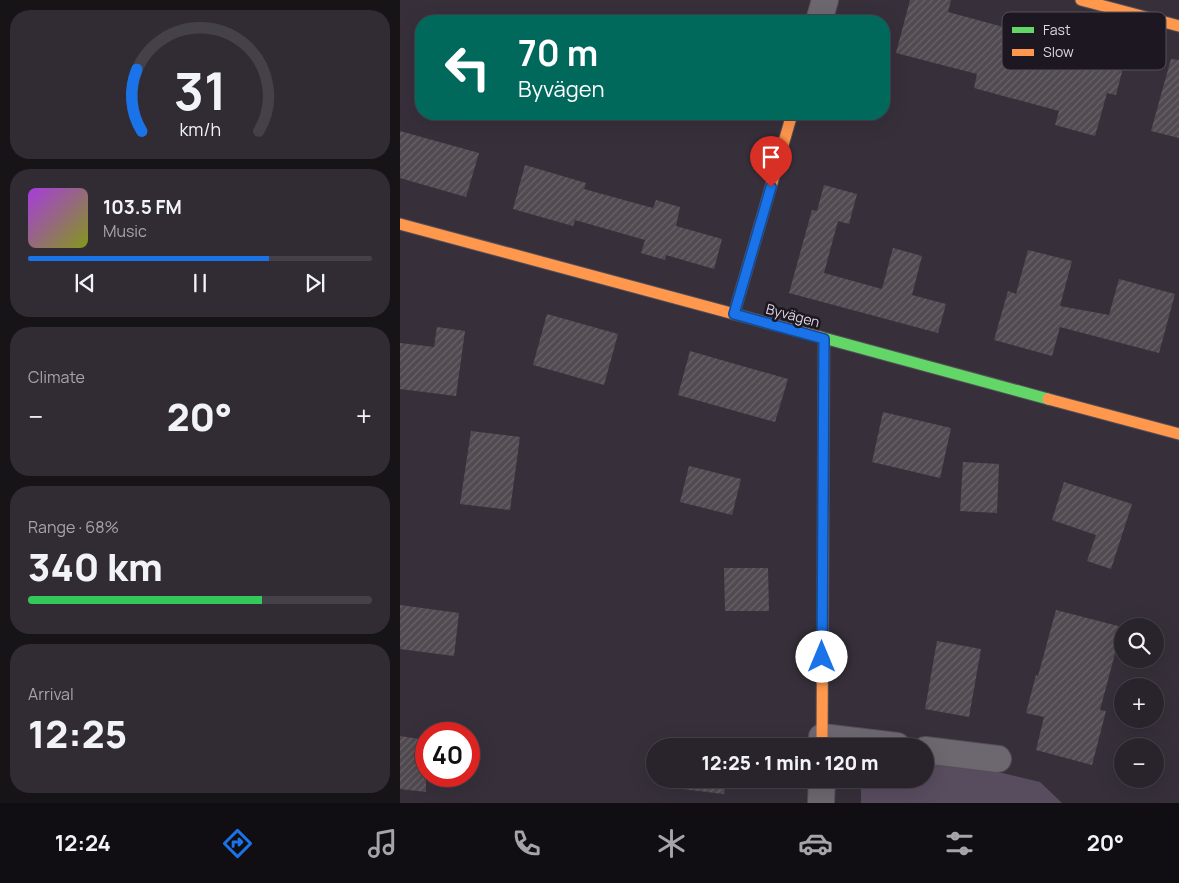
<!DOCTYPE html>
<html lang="en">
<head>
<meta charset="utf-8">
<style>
  body { margin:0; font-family:Manrope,sans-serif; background:#312c34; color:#f1f3f6; height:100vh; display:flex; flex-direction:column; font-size:19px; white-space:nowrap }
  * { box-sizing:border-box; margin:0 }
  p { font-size:16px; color:#a5a4a9 }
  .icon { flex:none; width:28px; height:28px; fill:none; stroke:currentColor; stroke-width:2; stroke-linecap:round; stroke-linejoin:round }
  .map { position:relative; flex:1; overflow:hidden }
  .panel { display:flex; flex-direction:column; gap:10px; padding:10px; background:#171418; width:400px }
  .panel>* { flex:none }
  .banner { position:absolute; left:15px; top:15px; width:475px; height:105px; border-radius:20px; box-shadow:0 5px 20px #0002,0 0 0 1px #454148; background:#00695c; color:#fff; overflow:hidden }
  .buttons { position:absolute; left:714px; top:618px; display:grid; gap:10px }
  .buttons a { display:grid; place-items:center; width:50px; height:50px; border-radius:50%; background:#29242c; box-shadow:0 5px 20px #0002,0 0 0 1px #454148; font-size:25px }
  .speed { position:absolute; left:15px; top:722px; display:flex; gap:10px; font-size:25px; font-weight:700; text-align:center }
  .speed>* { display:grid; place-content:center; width:65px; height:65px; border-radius:50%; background:#29242c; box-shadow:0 5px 20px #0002,0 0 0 1px #454148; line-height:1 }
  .speed .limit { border:8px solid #d22; background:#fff; color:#111 }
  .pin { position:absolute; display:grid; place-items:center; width:42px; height:42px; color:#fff; margin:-51px -21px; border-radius:50% 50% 50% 0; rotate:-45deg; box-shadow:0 0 5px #0007 }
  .pin .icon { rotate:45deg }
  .me { position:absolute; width:55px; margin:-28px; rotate:0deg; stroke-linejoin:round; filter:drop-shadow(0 0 4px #0008) }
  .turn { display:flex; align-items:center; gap:18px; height:105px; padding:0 20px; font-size:22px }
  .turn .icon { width:65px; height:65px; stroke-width:2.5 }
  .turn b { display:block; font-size:35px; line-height:42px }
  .big { font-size:38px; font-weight:800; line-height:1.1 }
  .panel .widget { flex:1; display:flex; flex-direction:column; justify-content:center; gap:8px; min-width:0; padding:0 18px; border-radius:20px; background:#312c34 }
  .panel .dial { align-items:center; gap:0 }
  .dial svg { height:130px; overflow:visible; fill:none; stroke:#454148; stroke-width:7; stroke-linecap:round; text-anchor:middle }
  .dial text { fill:#f1f3f6; stroke:none }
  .song { display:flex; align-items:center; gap:15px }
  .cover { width:60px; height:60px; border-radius:8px; background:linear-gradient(135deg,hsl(280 70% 55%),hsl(70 70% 35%)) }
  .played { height:5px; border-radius:2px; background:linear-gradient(90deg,#1a73e8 70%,#454148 70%) }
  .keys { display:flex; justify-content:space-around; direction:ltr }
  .heat { display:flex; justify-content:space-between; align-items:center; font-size:28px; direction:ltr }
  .charge { height:8px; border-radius:4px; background:linear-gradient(90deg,#34c759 68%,#454148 0) }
  .trip { position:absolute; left:246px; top:738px; width:288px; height:50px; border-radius:25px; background:#29242c; box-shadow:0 5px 20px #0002,0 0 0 1px #454148; font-weight:800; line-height:50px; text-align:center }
  .tabs { display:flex; height:80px; justify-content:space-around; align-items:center; background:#100e12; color:#a5a4a9 }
  .tabs .icon { width:35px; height:35px }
  .tabs .active { color:#1a73e8 }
  .tabs b { font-size:22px; color:#f1f3f6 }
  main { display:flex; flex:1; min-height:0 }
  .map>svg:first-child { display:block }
</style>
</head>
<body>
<main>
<section class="panel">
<div class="widget dial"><svg viewBox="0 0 100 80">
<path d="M14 69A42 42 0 1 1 86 69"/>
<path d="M14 69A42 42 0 0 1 11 31" stroke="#1a73e8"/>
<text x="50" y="56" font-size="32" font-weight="700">31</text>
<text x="50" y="72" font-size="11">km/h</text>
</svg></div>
<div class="widget">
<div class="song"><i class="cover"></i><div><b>103.5 FM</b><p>Music</p></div></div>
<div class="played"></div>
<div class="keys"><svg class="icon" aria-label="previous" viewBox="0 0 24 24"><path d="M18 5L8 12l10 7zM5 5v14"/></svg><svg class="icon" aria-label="pause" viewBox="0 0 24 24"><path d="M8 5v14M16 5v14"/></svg><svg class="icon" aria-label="next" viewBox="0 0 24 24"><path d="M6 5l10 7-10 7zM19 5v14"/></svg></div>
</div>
<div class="widget"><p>Climate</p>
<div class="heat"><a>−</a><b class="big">20°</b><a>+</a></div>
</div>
<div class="widget"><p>Range · 68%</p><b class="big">340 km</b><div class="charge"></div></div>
<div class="widget"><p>Arrival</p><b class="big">12:25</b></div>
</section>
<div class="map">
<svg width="779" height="803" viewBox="0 0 779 803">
  <defs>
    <pattern id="building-hatch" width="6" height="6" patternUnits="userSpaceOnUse" patternTransform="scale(1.25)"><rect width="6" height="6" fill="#524a51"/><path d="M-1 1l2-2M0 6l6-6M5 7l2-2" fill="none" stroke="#6a636a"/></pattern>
  </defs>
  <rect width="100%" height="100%" fill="#37303b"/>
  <polygon fill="#584d5f" points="525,760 573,766 640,782 662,803 461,803 461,779 525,779"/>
  <g fill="url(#building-hatch)">
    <polygon points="510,0 551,0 548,12 725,60 716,95 707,93 695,136 655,125 659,111 574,88 577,74 496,53"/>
    <polygon points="771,59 779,60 779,138 751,131"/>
    <polygon points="0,131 79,153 66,197 0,178"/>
    <polygon points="125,165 186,183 184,189 253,208 256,200 280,207 276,226 322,239 314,269 266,255 265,260 241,253 245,240 175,220 173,226 113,209"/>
    <polygon points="424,185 457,194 449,224 438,221 424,273 482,289 493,248 522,256 512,295 546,304 538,333 389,293 412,210 417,211"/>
    <polygon points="628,250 672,261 660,306 709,315 719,279 775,294 759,353 660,327 652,356 594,340 608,291 616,294"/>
    <polygon points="147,314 218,334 204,385 133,365"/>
    <polygon points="37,327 65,331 56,396 0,389 0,343 34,347"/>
    <polygon points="290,351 388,379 375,422 278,395"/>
    <polygon points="483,412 551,428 540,478 472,462"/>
    <polygon points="71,431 120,437 110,510 60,504"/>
    <polygon points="563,462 599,464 597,513 560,511"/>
    <polygon points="289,466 341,479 332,515 280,502"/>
    <polygon points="664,482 732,504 711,569 687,561 696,535 652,520"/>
    <polygon points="324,568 368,568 369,611 325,611"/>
    <polygon points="0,605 59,613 54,656 0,649"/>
    <polygon points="656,610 722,627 700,710 706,711 692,765 636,750 644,717 626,713 636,675 638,676"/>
    <polygon points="537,641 581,649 569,717 525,709"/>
    <polygon points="0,736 26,740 26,792 0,789"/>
    <polygon points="267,779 326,779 324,794 266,787"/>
  </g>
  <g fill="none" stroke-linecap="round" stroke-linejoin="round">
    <defs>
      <g id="street">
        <polyline points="419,21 425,0"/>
        <polyline points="422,737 497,746"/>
        <polyline points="525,750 598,759"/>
        <polyline points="421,803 422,779"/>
      </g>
      <polyline id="fast" points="420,337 648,399"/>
      <g id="slow">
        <polyline points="681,0 779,26"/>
        <polyline points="0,224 420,337"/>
        <polyline points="334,314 392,114"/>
        <polyline points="648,399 779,434"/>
        <polyline points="422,746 424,339"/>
      </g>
    </defs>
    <use href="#street" stroke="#544f58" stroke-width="28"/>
    <use href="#fast" stroke="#544f58" stroke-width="13"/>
    <use href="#slow" stroke="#544f58" stroke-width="13"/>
    <use href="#street" stroke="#6d6770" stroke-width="26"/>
    <use href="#fast" stroke="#63d668" stroke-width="11"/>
    <use href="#slow" stroke="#ff974d" stroke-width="11"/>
  </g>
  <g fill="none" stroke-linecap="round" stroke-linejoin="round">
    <defs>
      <polyline id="route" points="371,187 334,314 424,339 422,657"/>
    </defs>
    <use href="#route" stroke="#114b97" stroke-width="12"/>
    <use href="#route" stroke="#1a73e8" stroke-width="9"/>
  </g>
  <g text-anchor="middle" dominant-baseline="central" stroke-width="5" stroke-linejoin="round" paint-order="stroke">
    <g font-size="14" fill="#ded6e3" stroke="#1c1720">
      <text transform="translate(393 315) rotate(15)">Byvägen</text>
    </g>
  </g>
  <rect x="602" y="12" width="164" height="58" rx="8" fill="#1c1720" stroke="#56505a" stroke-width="1"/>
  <rect x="612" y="27" width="22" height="6" fill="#63d668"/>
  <rect x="612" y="49" width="22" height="7" fill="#ff974d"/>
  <g font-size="14" fill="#ded6e3">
    <text x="643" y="35">Fast</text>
    <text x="643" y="57">Slow</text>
  </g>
</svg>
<div class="buttons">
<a><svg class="icon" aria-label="search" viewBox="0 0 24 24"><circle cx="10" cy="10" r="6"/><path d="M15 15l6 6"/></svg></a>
<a>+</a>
<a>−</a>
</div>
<div class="speed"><div class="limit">40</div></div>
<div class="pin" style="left:371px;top:187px;background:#d93025"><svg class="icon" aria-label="arrive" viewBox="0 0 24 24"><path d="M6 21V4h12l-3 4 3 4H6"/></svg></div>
<svg class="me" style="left:422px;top:657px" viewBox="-20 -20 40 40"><circle r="19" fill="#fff"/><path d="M0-13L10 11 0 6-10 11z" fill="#1a73e8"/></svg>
<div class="trip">12:25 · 1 min · 120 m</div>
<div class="banner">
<div class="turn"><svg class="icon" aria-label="left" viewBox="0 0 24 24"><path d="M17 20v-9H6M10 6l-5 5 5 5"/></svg><div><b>70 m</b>Byvägen</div></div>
</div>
</div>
</main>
<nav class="tabs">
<b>12:24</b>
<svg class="icon active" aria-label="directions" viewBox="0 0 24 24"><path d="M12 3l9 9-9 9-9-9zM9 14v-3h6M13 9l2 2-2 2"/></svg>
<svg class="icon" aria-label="music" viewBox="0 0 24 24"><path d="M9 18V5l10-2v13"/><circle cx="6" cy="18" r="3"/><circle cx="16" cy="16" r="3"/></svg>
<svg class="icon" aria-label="phone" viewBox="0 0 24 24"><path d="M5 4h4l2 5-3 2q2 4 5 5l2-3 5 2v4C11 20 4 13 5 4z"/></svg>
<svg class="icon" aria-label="climate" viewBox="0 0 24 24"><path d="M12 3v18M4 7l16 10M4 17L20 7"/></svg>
<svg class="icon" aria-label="car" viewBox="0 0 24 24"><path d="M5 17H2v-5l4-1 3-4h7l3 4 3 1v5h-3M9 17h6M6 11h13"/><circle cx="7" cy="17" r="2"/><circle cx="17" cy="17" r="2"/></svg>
<svg class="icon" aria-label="filters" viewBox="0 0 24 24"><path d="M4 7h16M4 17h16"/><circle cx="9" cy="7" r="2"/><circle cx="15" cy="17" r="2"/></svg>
<b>20°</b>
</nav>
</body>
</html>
